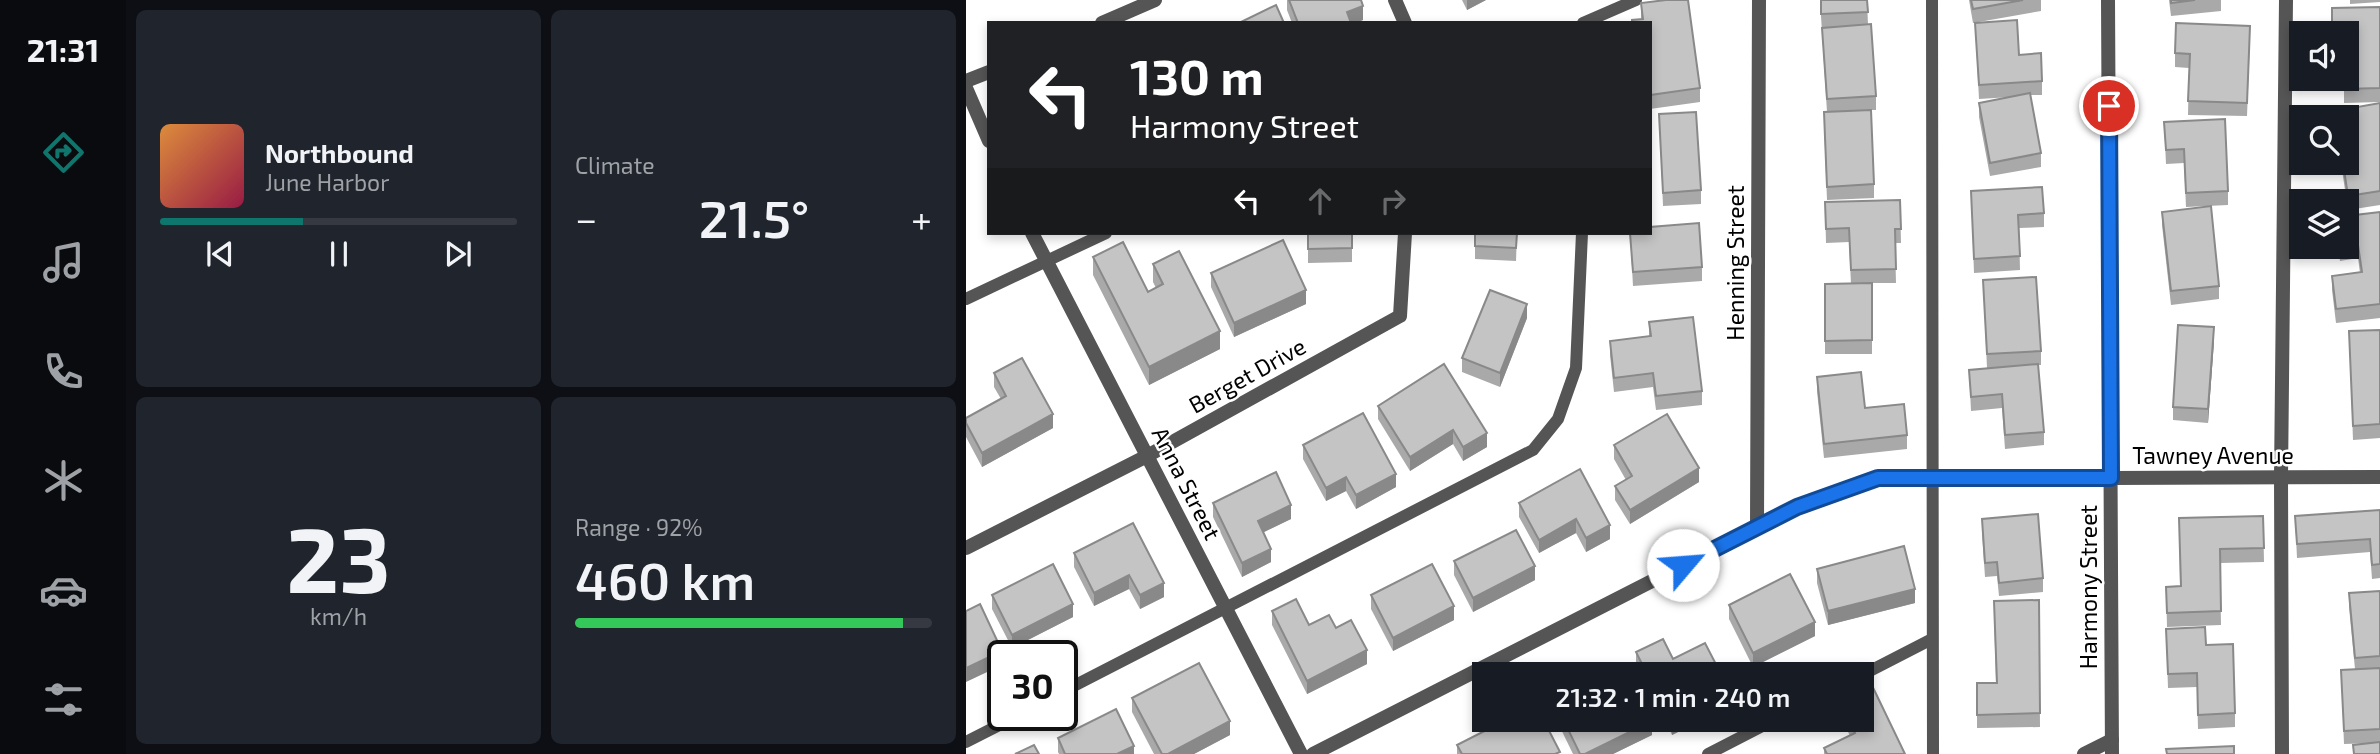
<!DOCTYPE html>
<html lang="en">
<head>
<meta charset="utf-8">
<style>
  body { margin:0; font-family:"Exo 2",sans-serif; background:#20242c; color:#f1f3f6; height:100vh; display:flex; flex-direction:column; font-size:26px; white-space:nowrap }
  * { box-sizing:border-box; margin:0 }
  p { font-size:23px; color:#9ea1a6 }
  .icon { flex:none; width:38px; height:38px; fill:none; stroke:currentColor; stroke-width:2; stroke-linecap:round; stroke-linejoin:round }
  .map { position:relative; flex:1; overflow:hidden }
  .details { display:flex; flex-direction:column; gap:10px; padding:10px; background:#0d0f14; width:840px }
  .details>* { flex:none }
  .hud { position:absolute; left:21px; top:21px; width:665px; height:214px; border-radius:0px; box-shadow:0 4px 10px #0003; background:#202124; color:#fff; overflow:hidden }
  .tools { position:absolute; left:1323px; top:21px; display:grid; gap:14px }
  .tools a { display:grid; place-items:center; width:70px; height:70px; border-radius:0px; background:#171b24; box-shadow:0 4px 10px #0003; font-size:35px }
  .speed { position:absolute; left:21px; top:640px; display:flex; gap:14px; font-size:35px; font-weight:700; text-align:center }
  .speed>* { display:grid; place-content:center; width:91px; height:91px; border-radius:50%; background:#171b24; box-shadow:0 4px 10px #0003; line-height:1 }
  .speed .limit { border:4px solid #111; border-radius:10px; background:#fff; color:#111 }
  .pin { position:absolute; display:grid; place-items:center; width:60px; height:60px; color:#fff; margin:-30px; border:4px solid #fff; border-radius:50%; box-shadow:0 2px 7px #0007 }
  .me { position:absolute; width:77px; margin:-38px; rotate:63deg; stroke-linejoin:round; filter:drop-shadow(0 0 5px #0008) }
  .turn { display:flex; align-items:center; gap:24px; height:147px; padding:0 28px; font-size:32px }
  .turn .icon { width:91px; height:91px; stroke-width:2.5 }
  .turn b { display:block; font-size:49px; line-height:60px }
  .lanes { display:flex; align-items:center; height:66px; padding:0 28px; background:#0003; justify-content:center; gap:35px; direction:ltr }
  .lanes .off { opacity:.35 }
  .big { font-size:52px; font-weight:600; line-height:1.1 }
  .details .card { flex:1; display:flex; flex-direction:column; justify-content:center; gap:10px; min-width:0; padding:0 24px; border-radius:10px; background:#20242c }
  .details .dial { align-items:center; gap:0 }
  .dial b { font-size:91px; line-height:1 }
  .song { display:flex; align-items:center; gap:21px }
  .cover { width:84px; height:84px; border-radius:10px; background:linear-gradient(135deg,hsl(30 70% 55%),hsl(340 70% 35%)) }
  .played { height:7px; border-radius:4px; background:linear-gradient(90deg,#0f766e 40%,#363941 40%) }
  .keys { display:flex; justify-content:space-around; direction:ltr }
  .heat { display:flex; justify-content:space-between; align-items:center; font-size:38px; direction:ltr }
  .charge { height:10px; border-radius:5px; background:linear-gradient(90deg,#34c759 92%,#363941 0) }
  .details .tiles { flex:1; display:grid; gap:10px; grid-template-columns:repeat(2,1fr) }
  .trip { position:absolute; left:506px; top:662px; width:402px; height:70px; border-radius:0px; background:#171b24; box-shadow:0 4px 10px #0003; font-weight:600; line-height:70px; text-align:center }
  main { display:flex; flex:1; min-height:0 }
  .dock { display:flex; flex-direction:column; width:126px; justify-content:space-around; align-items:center; background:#090b0e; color:#9ea1a6 }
  .dock .icon { width:49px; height:49px }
  .dock .selected { color:#0f766e }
  .dock b { font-size:32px; color:#f1f3f6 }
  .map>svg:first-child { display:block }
</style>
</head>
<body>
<main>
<nav class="dock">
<b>21:31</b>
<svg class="icon selected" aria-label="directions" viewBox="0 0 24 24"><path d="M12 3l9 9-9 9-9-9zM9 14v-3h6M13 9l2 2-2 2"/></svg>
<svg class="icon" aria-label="music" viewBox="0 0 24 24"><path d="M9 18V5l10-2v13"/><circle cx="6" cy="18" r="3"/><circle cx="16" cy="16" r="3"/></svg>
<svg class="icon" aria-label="phone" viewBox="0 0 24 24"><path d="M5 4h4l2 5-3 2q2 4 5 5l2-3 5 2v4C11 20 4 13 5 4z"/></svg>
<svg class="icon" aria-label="climate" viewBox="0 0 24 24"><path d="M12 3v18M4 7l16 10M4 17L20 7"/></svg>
<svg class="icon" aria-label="car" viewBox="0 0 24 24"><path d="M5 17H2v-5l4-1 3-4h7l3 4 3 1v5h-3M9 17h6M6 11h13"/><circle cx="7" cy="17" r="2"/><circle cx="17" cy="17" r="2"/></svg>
<svg class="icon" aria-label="filters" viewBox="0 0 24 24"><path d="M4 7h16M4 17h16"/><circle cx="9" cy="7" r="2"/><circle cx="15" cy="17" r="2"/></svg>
</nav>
<section class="details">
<div class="tiles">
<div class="card">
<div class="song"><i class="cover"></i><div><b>Northbound</b><p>June Harbor</p></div></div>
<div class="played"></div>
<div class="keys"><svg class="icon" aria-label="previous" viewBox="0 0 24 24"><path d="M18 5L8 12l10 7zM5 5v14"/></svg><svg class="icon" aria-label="pause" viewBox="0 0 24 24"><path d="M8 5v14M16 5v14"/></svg><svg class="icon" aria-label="next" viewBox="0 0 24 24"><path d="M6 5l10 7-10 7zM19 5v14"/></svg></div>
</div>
<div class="card"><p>Climate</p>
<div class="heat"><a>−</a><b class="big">21.5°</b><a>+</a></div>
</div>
<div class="card dial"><b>23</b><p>km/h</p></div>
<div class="card"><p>Range · 92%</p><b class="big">460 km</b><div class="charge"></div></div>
</div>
</section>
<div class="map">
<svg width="1414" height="754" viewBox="0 0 1414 754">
  <rect width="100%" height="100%" fill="#fff"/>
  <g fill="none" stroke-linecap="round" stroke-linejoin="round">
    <g stroke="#555" stroke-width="12">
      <polyline points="966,0 967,754"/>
      <polyline points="617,23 670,0"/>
      <polyline points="0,299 140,233"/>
      <polyline points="896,675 966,639"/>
      <polyline points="96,692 567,450 592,419 610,368 616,233"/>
      <polyline points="0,742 51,716"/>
      <polyline points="742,754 810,719"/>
    </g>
    <g stroke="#555" stroke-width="14">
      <polyline points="429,0 439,23"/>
      <polyline points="136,23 189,0"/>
      <polyline points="0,81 23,72"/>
      <polyline points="0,88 23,141"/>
      <polyline points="66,233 335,754"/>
      <polyline points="791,527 793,0"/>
      <polyline points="0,548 181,456 434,316 439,233"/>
      <polyline points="347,754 831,507 912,478 1145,478"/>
      <polyline points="1316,754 1315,477 1320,0"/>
    </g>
    <g stroke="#555" stroke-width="14">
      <polyline points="1142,0 1146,754"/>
      <polyline points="1145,478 1414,477"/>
      <polyline points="1118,754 1146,740"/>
    </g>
  </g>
  <g fill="#a9a9a9">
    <polygon points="321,0 395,0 397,20 389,23 326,23 321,10"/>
    <polygon points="496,0 520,0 501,10"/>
    <polygon points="854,0 901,0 902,25 910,96 910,110 903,110 908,184 908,198 861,200 858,126 858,112 861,112"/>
    <polygon points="1003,0 1075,0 1075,11 1007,23"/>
    <polygon points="1203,0 1255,0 1255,11 1205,16"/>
    <polygon points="1384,0 1414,0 1414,2 1384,4"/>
    <polygon points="675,3 734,88 734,102 684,109 684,23 675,19"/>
    <polygon points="1414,7 1414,102 1378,103 1378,79 1381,33 1366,33 1366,8"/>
    <polygon points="1009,23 1053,55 1076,81 1076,95 1064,95 1075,153 1075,167 1024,176 1013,117 1013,103 1045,97 1013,99"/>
    <polygon points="1284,39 1281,116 1222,115 1223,68 1209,67 1209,53"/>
    <polygon points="1414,103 1414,205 1382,210 1375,163 1381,163 1381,117 1369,117 1369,111"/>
    <polygon points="693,114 735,190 735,204 697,206"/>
    <polygon points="1198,122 1262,191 1262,205 1220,207 1218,163 1200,164"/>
    <polygon points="1005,191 1078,213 1078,227 1053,228 1054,270 1008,273"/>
    <polygon points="934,200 935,243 929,243 930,283 906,283 906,354 859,354 859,284 885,284 883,242 860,243 859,202"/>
    <polygon points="1196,212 1253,286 1253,299 1205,305 1196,225"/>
    <polygon points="1414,212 1414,318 1370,323 1366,290 1366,276 1394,273 1392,258 1374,261 1372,247 1381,247 1381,216"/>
    <polygon points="342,233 386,233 386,262 342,263"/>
    <polygon points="509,233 551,233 550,261 509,259"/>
    <polygon points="664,233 736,267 736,281 667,286"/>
    <polygon points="127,257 182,292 190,288 187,282 187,264 254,349 183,385 127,275"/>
    <polygon points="245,273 340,304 268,337 245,287"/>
    <polygon points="1017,280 1075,351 1075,365 1072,365 1078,432 1078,445 1039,449 1036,408 1005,411 1003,370 1021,368"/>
    <polygon points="561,318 534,387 496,372 496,358"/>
    <polygon points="683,322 736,391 736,405 690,410 687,387 648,392 644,355 644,341 683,336"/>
    <polygon points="1414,330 1414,438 1387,440 1383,331"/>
    <polygon points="1248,341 1242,423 1207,420 1207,407"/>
    <polygon points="478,364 521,447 497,461 487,444 444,471 412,419 412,406"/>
    <polygon points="28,373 87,428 16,467 0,437 0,418 35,399 28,387"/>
    <polygon points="851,377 941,435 941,449 858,458 851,391"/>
    <polygon points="337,445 430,487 390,509 380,491 360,501 337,459"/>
    <polygon points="648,445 733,482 664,524 649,500 649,486 660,480 648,459"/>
    <polygon points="614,469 644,539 620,552 610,533 573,553 553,517 553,503"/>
    <polygon points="247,503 325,519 297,532 305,562 276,577 247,517"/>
    <polygon points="1414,510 1414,578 1406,579 1404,552 1331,558 1329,516"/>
    <polygon points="1297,516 1298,562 1254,563 1255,625 1201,627 1200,587 1214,586 1213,518"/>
    <polygon points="1016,519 1077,578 1077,592 1033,596 1031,576 1019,577 1016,533"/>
    <polygon points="167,523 198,597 174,609 163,589 128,606 108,567 108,553"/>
    <polygon points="488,561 569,580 507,612 488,575"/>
    <polygon points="851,569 949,603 862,625 851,583"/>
    <polygon points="1414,591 1414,754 1387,754 1387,745 1408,743 1378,744 1375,670 1389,669 1383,607 1383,593"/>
    <polygon points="26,595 107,617 46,648 26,609"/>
    <polygon points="405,595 488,620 427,651 405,609"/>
    <polygon points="1073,600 1074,727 1011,728 1011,683 1030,683 1028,615"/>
    <polygon points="763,605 849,636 787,667 763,619"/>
    <polygon points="306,611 343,625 370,628 401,664 341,694 306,625"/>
    <polygon points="1200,629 1240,645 1269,713 1269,727 1232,729 1231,687 1202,688"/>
    <polygon points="670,652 707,659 755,674 674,674 670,666"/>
    <polygon points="166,698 264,735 228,754 188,754 166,712"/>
    <polygon points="590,719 685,719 686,735 647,754 607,754"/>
    <polygon points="698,719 738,719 706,735"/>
    <polygon points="876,719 896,719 939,754 858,754 858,748 884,736"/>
    <polygon points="92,738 168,754 93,754 92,752"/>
    <polygon points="491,745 594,754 491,754"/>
  </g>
  <g fill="#898989">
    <polygon points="501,0 520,0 501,10"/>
    <polygon points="397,6 397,20 389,23 381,23 381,12"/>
    <polygon points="340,290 340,304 268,337 268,323"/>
    <polygon points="561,304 561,318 534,387 534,373"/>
    <polygon points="1248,327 1248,341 1242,423 1242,409"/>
    <polygon points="254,331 254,349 183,385 183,367"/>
    <polygon points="87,414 87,428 16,467 16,453"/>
    <polygon points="487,430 487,444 444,471 444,457"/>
    <polygon points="521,433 521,447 497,461 497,447"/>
    <polygon points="733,468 733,482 664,524 664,510"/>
    <polygon points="430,474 430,487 390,509 390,495"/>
    <polygon points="380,477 380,491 360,501 360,488"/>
    <polygon points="325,505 325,519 292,535 292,521"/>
    <polygon points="610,519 610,533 573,553 573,540"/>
    <polygon points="644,525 644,539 620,552 620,538"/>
    <polygon points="305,549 305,562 276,577 276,563"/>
    <polygon points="569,566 569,580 507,612 507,598"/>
    <polygon points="163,575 163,589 128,606 128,593"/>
    <polygon points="198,583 198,597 174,609 174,595"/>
    <polygon points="949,589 949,603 862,625 862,611"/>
    <polygon points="107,604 107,617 46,648 46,635"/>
    <polygon points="488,606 488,620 427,651 427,638"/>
    <polygon points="849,622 849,636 787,667 787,653"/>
    <polygon points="401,650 401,664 341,694 341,681"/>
    <polygon points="36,651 36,665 0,682 0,668"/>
    <polygon points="710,719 738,719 706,735 706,722"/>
    <polygon points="264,721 264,735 228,754 202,754"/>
    <polygon points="686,721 686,735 647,754 619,754"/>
    <polygon points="168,746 168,754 151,754"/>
  </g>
  <g fill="#c4c4c4" stroke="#898989" stroke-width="2">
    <polygon points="323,0 395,0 397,6 381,12 385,23 332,23"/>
    <polygon points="700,0 722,0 734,88 684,95 684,23 666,23 666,20 677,19 675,3"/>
    <polygon points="855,0 901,0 902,12 855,14"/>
    <polygon points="1005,0 1057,0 1007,9"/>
    <polygon points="1205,0 1229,0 1205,3"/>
    <polygon points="310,5 318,23 273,23"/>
    <polygon points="1414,7 1414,88 1378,89 1378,79 1381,79 1381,33 1378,33 1378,30 1366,30 1366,8"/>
    <polygon points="1051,20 1053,55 1075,53 1076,81 1013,85 1009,23"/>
    <polygon points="1210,23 1284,26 1281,103 1222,101 1224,54 1209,53"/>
    <polygon points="905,24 910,96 861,99 856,28"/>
    <polygon points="1064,93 1075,153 1024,163 1013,103"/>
    <polygon points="1414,103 1414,191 1382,196 1377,163 1381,163 1381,117 1370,117 1369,111"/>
    <polygon points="905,110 908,184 861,187 858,112"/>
    <polygon points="730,112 735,190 697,193 693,114"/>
    <polygon points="1259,119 1262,191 1220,193 1218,149 1200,150 1198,122"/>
    <polygon points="1076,187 1078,213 1052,215 1054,256 1008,259 1005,191"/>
    <polygon points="934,200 935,229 929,229 930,269 885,270 883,228 860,229 859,202"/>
    <polygon points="1245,206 1253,286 1205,291 1196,212"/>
    <polygon points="1414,212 1414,304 1370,309 1366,276 1396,272 1392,245 1381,246 1381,216"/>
    <polygon points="733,223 736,267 667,272 664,233 684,233 684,227"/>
    <polygon points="342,233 386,233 386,248 342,249"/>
    <polygon points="509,233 551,233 550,248 509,246"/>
    <polygon points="317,240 340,290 268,323 245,273"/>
    <polygon points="157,242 182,292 197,284 187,264 213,251 254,331 183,367 127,257"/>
    <polygon points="1070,277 1075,351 1021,354 1017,280"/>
    <polygon points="906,283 906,340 859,341 859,284"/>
    <polygon points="524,290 561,304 534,373 496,358"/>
    <polygon points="727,317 736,391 690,396 687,373 648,378 644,341 685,336 683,322"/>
    <polygon points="1212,325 1248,327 1242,409 1207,407"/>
    <polygon points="1414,330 1414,424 1387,426 1383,331"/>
    <polygon points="56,358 87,414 16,453 0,423 0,418 40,396 28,373"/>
    <polygon points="478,364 521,433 497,447 487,430 444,457 412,406"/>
    <polygon points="1072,364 1078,432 1039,435 1036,394 1005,397 1003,370"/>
    <polygon points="895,372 899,408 938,404 941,435 858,444 851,377"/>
    <polygon points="397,413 430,474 390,495 380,477 360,488 337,445"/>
    <polygon points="701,414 733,468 664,510 649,486 666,476 648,445"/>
    <polygon points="614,469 644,525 620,538 610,519 573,540 553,503"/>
    <polygon points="310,472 325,505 292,521 305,549 276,563 247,503"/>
    <polygon points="1414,510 1414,564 1406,565 1404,539 1331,544 1329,516"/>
    <polygon points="1072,514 1077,578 1033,583 1031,562 1019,563 1016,519"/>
    <polygon points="1297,516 1298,548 1254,549 1255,611 1201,613 1200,587 1215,586 1213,518"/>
    <polygon points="167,523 198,583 174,595 163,575 128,593 108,553"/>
    <polygon points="550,530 569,566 507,598 488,561"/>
    <polygon points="938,546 949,589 862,611 851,569"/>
    <polygon points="87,564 107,604 46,635 26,595"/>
    <polygon points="466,564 488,606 427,638 405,595"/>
    <polygon points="824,574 849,622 787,653 763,605"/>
    <polygon points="1414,591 1414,656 1389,658 1383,593"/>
    <polygon points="330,599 343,625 363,615 370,628 385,620 401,650 341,681 306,611"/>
    <polygon points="1073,600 1074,713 1011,715 1011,683 1031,683 1028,601"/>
    <polygon points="14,604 36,651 0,668 0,611"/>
    <polygon points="1239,627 1240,645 1267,644 1269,713 1232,715 1231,673 1202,674 1200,629"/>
    <polygon points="697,639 707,659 739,643 755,674 681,674 670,652"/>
    <polygon points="233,663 264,721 202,754 196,754 166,698"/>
    <polygon points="1414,668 1414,729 1378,731 1375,670"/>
    <polygon points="900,673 939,754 861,754 858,748 889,733 883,719 896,719 896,675"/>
    <polygon points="150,709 168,746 151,754 99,754 92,738"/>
    <polygon points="542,719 577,719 594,752 589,754 496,754 491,745"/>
    <polygon points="597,719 685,719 686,721 619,754 614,754"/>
    <polygon points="1414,742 1414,754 1388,754 1387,745"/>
    <polygon points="68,745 73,754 49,754"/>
    <polygon points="1268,746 1268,754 1201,754 1200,749"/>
  </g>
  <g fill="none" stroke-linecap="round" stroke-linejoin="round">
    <defs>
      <polyline id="route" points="717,565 831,507 912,478 1145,478 1143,106"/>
    </defs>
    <use href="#route" stroke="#114b97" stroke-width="18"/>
    <use href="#route" stroke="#1a73e8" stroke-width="12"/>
  </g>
  <g text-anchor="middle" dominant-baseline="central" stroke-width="5" stroke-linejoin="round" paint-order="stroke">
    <g font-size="23" fill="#000" stroke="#fff">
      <text transform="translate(769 263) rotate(-90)">Henning Street</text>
      <text transform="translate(281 375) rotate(-29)">Berget Drive</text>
      <text x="1247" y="455">Tawney Avenue</text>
      <text transform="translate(221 483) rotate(63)">Anna Street</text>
      <text transform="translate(1122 587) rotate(-90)">Harmony Street</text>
    </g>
  </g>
</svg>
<div class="tools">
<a><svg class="icon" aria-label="sound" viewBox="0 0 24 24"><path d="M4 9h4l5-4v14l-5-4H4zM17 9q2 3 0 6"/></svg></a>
<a><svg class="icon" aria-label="search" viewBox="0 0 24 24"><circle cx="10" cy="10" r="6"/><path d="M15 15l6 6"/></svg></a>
<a><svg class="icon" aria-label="layers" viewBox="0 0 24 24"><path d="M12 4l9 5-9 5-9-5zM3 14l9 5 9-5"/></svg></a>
</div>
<div class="speed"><div class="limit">30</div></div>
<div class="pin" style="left:1143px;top:106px;background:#d93025"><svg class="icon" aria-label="arrive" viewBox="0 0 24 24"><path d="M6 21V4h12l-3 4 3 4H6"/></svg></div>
<svg class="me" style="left:717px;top:565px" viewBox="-20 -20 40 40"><circle r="19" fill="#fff"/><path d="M0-13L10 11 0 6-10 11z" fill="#1a73e8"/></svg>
<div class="trip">21:32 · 1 min · 240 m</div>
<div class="hud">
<div class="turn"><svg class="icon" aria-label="left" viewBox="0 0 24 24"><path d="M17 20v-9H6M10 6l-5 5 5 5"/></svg><div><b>130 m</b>Harmony Street</div></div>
<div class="lanes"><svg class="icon" aria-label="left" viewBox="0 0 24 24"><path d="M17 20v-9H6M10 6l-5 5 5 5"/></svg><svg class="icon off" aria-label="ahead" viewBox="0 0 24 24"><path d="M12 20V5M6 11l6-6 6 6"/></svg><svg class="icon off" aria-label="right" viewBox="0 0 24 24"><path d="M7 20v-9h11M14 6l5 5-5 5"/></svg></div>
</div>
</div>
</main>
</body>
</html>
